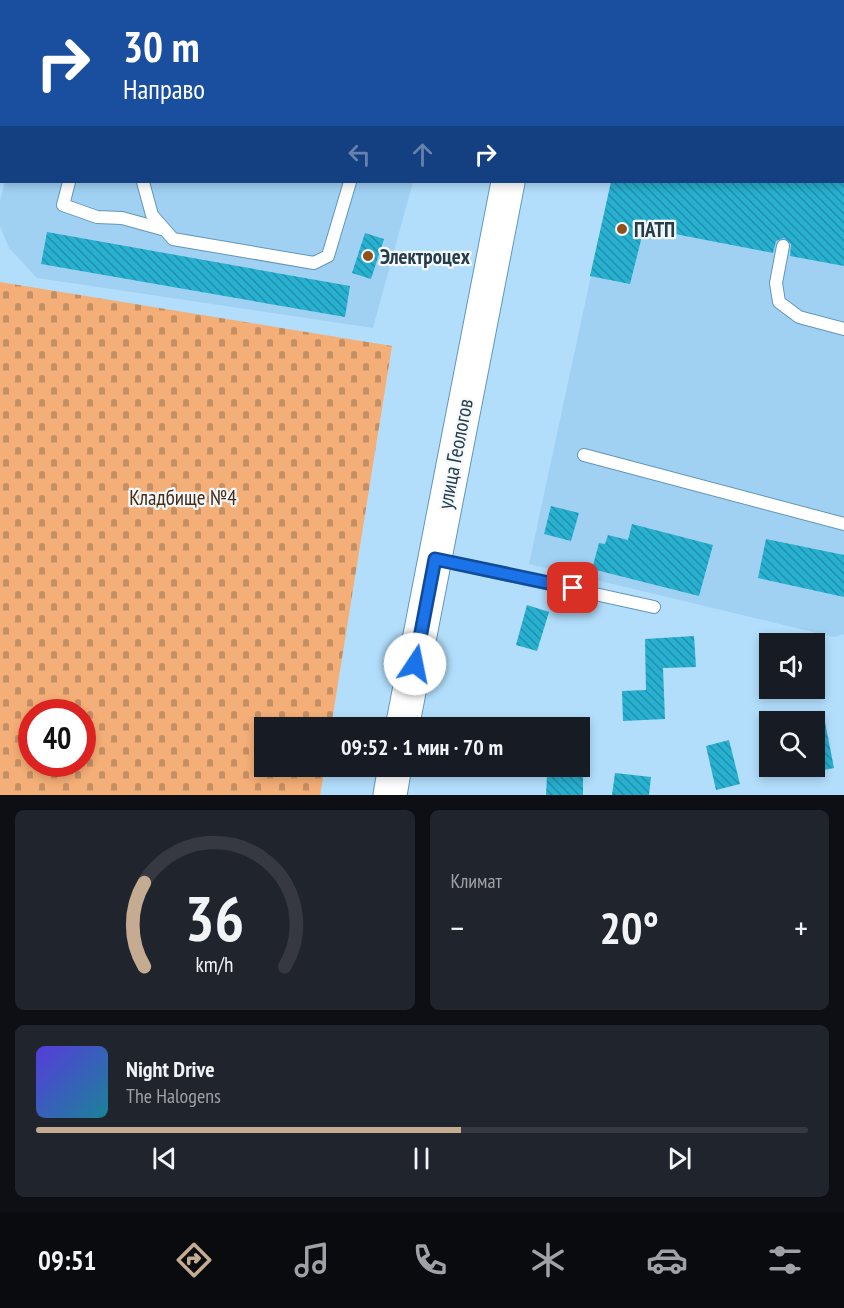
<!DOCTYPE html>
<html lang="ru">
<head>
<meta charset="utf-8">
<style>
  body { margin:0; font-family:"PT Sans Narrow",sans-serif; background:#20242c; color:#f1f3f6; height:100vh; display:flex; flex-direction:column; font-size:22px; white-space:nowrap }
  * { box-sizing:border-box; margin:0 }
  p { font-size:20px; color:#9ea1a6 }
  .icon { flex:none; width:33px; height:33px; fill:none; stroke:currentColor; stroke-width:2; stroke-linecap:round; stroke-linejoin:round }
  .map { position:relative; height:795px; overflow:hidden }
  .side { display:flex; flex-direction:column; gap:15px; padding:15px; background:#0d0f14; flex:1 }
  .side>* { flex:none }
  .top-card { position:absolute; left:0px; top:0px; width:844px; height:183px; box-shadow:0 3px 9px #0003; background:#1a4fa0; color:#fff; overflow:hidden }
  .controls { position:absolute; left:759px; top:633px; display:grid; gap:12px }
  .controls a { display:grid; place-items:center; width:66px; height:66px; border-radius:0px; background:#171b24; box-shadow:0 3px 9px #0003; font-size:30px }
  .speed { position:absolute; left:18px; top:699px; display:flex; gap:12px; font-size:30px; font-weight:700; text-align:center }
  .speed>* { display:grid; place-content:center; width:78px; height:78px; border-radius:50%; background:#171b24; box-shadow:0 3px 9px #0003; line-height:1 }
  .speed .limit { border:9px solid #d22; background:#fff; color:#111 }
  .pin { position:absolute; display:grid; place-items:center; width:51px; height:51px; color:#fff; margin:-26px; border-radius:12px; box-shadow:0 3px 9px #0006 }
  .me { position:absolute; width:66px; margin:-33px; rotate:11deg; stroke-linejoin:round; filter:drop-shadow(0 0 4px #0008) }
  .turn { display:flex; align-items:center; gap:21px; height:126px; padding:0 24px; font-size:27px }
  .turn .icon { width:78px; height:78px; stroke-width:2.5 }
  .turn b { display:block; font-size:42px; line-height:51px }
  .lanes { display:flex; align-items:center; height:57px; padding:0 24px; background:#0003; justify-content:center; gap:30px; direction:ltr }
  .lanes .off { opacity:.35 }
  .big { font-size:45px; font-weight:700; line-height:1.1 }
  .side .card { flex:1; display:flex; flex-direction:column; justify-content:center; gap:9px; min-width:0; padding:0 21px; border-radius:9px; background:#20242c }
  .side .dial { align-items:center; gap:0 }
  .dial svg { height:156px; overflow:visible; fill:none; stroke:#363941; stroke-width:7; stroke-linecap:round; text-anchor:middle }
  .dial text { fill:#f1f3f6; stroke:none }
  .song { display:flex; align-items:center; gap:18px }
  .cover { width:72px; height:72px; border-radius:9px; background:linear-gradient(135deg,hsl(250 70% 55%),hsl(190 70% 35%)) }
  .played { height:6px; border-radius:3px; background:linear-gradient(90deg,#c5ab92 55%,#363941 55%) }
  .keys { display:flex; justify-content:space-around; direction:ltr }
  .heat { display:flex; justify-content:space-between; align-items:center; font-size:33px; direction:ltr }
  .side .tiles { flex:1; display:grid; gap:15px; grid-template-columns:1fr 1fr }
  .card:last-child { grid-column:span 2 }
  .trip { position:absolute; left:254px; top:717px; width:336px; height:60px; border-radius:0px; background:#171b24; box-shadow:0 3px 9px #0003; font-weight:700; line-height:60px; text-align:center }
  .tabs { display:flex; height:96px; justify-content:space-around; align-items:center; background:#090b0e; color:#9ea1a6 }
  .tabs .icon { width:42px; height:42px }
  .tabs .selected { color:#c5ab92 }
  .tabs b { font-size:27px; color:#f1f3f6 }
  .map>svg:first-child { display:block }
</style>
</head>
<body>
<div class="map">
<svg width="844" height="795" viewBox="0 0 844 795">
  <defs>
    <pattern id="cemetery-stones" width="16" height="16" patternUnits="userSpaceOnUse" patternTransform="scale(1.5)"><rect width="16" height="16" fill="#f4ae77"/><path d="M2 7V4a2 2 0 0 1 4 0v3zM10 15v-3a2 2 0 0 1 4 0v3z" fill="#c58f64"/></pattern>
    <pattern id="building-back-hatch" width="6" height="6" patternUnits="userSpaceOnUse" patternTransform="scale(1.5)"><rect width="6" height="6" fill="#28b0d0"/><path d="M-1 5l2 2M0 0l6 6M5-1l2 2" fill="none" stroke="#2290ab"/></pattern>
  </defs>
  <rect width="100%" height="100%" fill="#b2defc"/>
  <g fill="#a0d1f3">
    <polygon points="60,0 462,0 60,2"/>
    <polygon points="844,16 844,634 834,637 529,564 611,182 843,182"/>
    <polygon points="5,182 413,182 373,328 37,278 9,248 0,226 0,200"/>
  </g>
  <path fill="url(#cemetery-stones)" fill-rule="evenodd" d="M0,282l392,64 -61,381 -67,1v38l61,1 -5,28h-320zM32,712h50v52h-50z"/>
  <g fill="url(#building-back-hatch)">
    <polygon points="611,182 844,182 844,266 790,256 791,244 784,238 776,241 773,253 644,228 630,284 590,276"/>
    <polygon points="47,232 350,286 345,317 41,264"/>
    <polygon points="365,233 384,239 371,279 352,273"/>
    <polygon points="551,506 579,513 571,541 544,534"/>
    <polygon points="632,524 713,545 699,596 592,569 599,543 605,544 608,535 628,540"/>
    <polygon points="766,539 844,555 844,597 758,578"/>
    <polygon points="527,605 549,612 537,651 516,645"/>
    <polygon points="694,636 696,667 663,668 665,719 623,721 622,691 646,690 645,639"/>
    <polygon points="823,712 834,768 814,772 814,713"/>
    <polygon points="729,740 740,784 716,790 706,746"/>
    <polygon points="615,773 651,777 649,795 612,795"/>
    <polygon points="547,775 583,776 583,795 546,795"/>
  </g>
  <g fill="none" stroke-linecap="round" stroke-linejoin="round">
    <defs>
      <g id="lane">
        <polyline points="621,0 626,2"/>
        <polyline points="198,2 199,0"/>
        <polyline points="843,52 844,52"/>
        <polyline points="69,182 63,205 97,217 122,218 162,229"/>
        <polyline points="143,182 152,215 173,239 314,263 328,256 350,182"/>
        <polyline points="783,246 776,283 779,302 799,317 844,329"/>
        <polyline points="584,455 844,524"/>
        <polyline points="436,559 654,607"/>
      </g>
      <g id="secondary">
        <polyline points="546,2 546,0"/>
        <polyline points="402,728 508,182"/>
        <polyline points="390,795 395,766"/>
      </g>
    </defs>
    <use href="#lane" stroke="#6196b9" stroke-width="14"/>
    <use href="#secondary" stroke="#6196b9" stroke-width="35"/>
    <use href="#lane" stroke="#fff" stroke-width="12"/>
    <use href="#secondary" stroke="#fff" stroke-width="33"/>
  </g>
  <g fill="none" stroke-linecap="round" stroke-linejoin="round">
    <defs>
      <polyline id="route" points="415,664 435,559 573,588"/>
    </defs>
    <use href="#route" stroke="#114b97" stroke-width="15"/>
    <use href="#route" stroke="#1a73e8" stroke-width="10"/>
  </g>
  <g fill="#905218" stroke="#f4f9fd" stroke-width="2">
    <circle cx="622" cy="229" r="6"/>
    <circle cx="368" cy="256" r="6"/>
  </g>
  <g text-anchor="middle" dominant-baseline="central" stroke-width="4.5" stroke-linejoin="round" paint-order="stroke">
    <g font-size="21" font-weight="bold" fill="#253c4a" stroke="#f4f9fd" text-anchor="start">
      <text x="634" y="229">ПАТП</text>
      <text x="380" y="256">Электроцех</text>
    </g>
    <g font-size="21" fill="#253c4a" stroke="#f4f9fd">
      <text transform="translate(455 454) rotate(-79)">улица Геологов</text>
    </g>
    <g font-size="21" fill="#492b11" stroke="#f4f9fd">
      <text x="183" y="497">Кладбище №4</text>
    </g>
  </g>
</svg>
<div class="controls">
<a><svg class="icon" aria-label="sound" viewBox="0 0 24 24"><path d="M4 9h4l5-4v14l-5-4H4zM17 9q2 3 0 6"/></svg></a>
<a><svg class="icon" aria-label="search" viewBox="0 0 24 24"><circle cx="10" cy="10" r="6"/><path d="M15 15l6 6"/></svg></a>
</div>
<div class="speed"><div class="limit">40</div></div>
<div class="pin" style="left:573px;top:588px;background:#d93025"><svg class="icon" aria-label="arrive" viewBox="0 0 24 24"><path d="M6 21V4h12l-3 4 3 4H6"/></svg></div>
<svg class="me" style="left:415px;top:664px" viewBox="-20 -20 40 40"><circle r="19" fill="#fff"/><path d="M0-13L10 11 0 6-10 11z" fill="#1a73e8"/></svg>
<div class="trip">09:52 · 1 мин · 70 m</div>
<div class="top-card">
<div class="turn"><svg class="icon" aria-label="right" viewBox="0 0 24 24"><path d="M7 20v-9h11M14 6l5 5-5 5"/></svg><div><b>30 m</b>Направо</div></div>
<div class="lanes"><svg class="icon off" aria-label="left" viewBox="0 0 24 24"><path d="M17 20v-9H6M10 6l-5 5 5 5"/></svg><svg class="icon off" aria-label="ahead" viewBox="0 0 24 24"><path d="M12 20V5M6 11l6-6 6 6"/></svg><svg class="icon" aria-label="right" viewBox="0 0 24 24"><path d="M7 20v-9h11M14 6l5 5-5 5"/></svg></div>
</div>
</div>
<section class="side">
<div class="tiles">
<div class="card dial"><svg viewBox="0 0 100 80">
<path d="M14 69A42 42 0 1 1 86 69"/>
<path d="M14 69A42 42 0 0 1 14 26" stroke="#c5ab92"/>
<text x="50" y="56" font-size="32" font-weight="700">36</text>
<text x="50" y="72" font-size="11">km/h</text>
</svg></div>
<div class="card"><p>Климат</p>
<div class="heat"><a>−</a><b class="big">20°</b><a>+</a></div>
</div>
<div class="card">
<div class="song"><i class="cover"></i><div><b>Night Drive</b><p>The Halogens</p></div></div>
<div class="played"></div>
<div class="keys"><svg class="icon" aria-label="previous" viewBox="0 0 24 24"><path d="M18 5L8 12l10 7zM5 5v14"/></svg><svg class="icon" aria-label="pause" viewBox="0 0 24 24"><path d="M8 5v14M16 5v14"/></svg><svg class="icon" aria-label="next" viewBox="0 0 24 24"><path d="M6 5l10 7-10 7zM19 5v14"/></svg></div>
</div>
</div>
</section>
<nav class="tabs">
<b>09:51</b>
<svg class="icon selected" aria-label="directions" viewBox="0 0 24 24"><path d="M12 3l9 9-9 9-9-9zM9 14v-3h6M13 9l2 2-2 2"/></svg>
<svg class="icon" aria-label="music" viewBox="0 0 24 24"><path d="M9 18V5l10-2v13"/><circle cx="6" cy="18" r="3"/><circle cx="16" cy="16" r="3"/></svg>
<svg class="icon" aria-label="phone" viewBox="0 0 24 24"><path d="M5 4h4l2 5-3 2q2 4 5 5l2-3 5 2v4C11 20 4 13 5 4z"/></svg>
<svg class="icon" aria-label="climate" viewBox="0 0 24 24"><path d="M12 3v18M4 7l16 10M4 17L20 7"/></svg>
<svg class="icon" aria-label="car" viewBox="0 0 24 24"><path d="M5 17H2v-5l4-1 3-4h7l3 4 3 1v5h-3M9 17h6M6 11h13"/><circle cx="7" cy="17" r="2"/><circle cx="17" cy="17" r="2"/></svg>
<svg class="icon" aria-label="filters" viewBox="0 0 24 24"><path d="M4 7h16M4 17h16"/><circle cx="9" cy="7" r="2"/><circle cx="15" cy="17" r="2"/></svg>
</nav>
</body>
</html>
